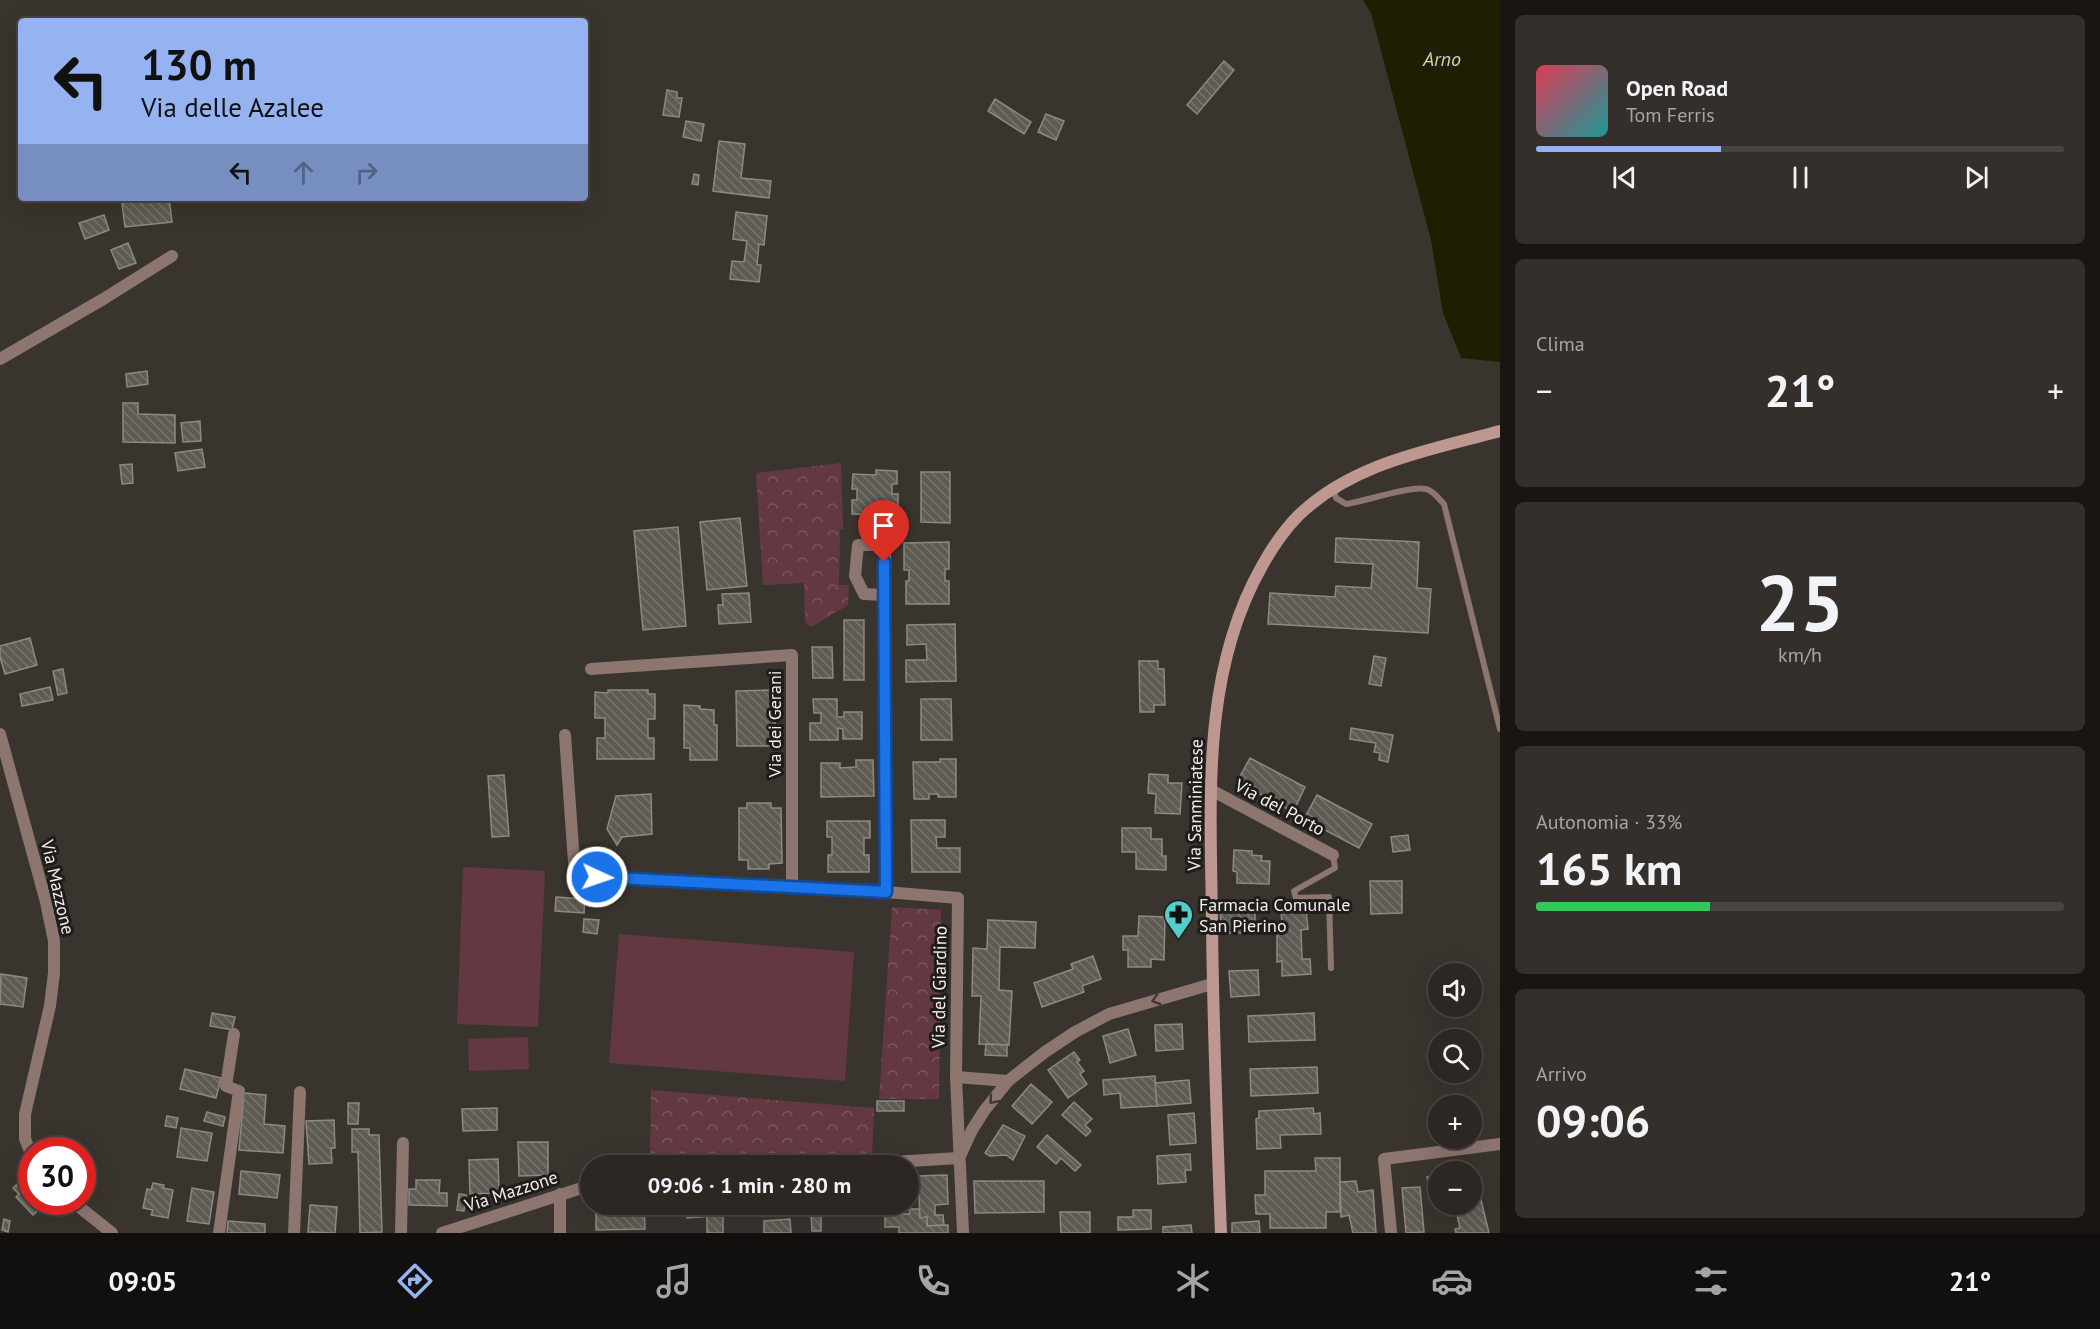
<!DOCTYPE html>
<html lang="it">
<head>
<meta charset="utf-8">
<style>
  body { margin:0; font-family:"PT Sans",sans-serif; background:#342f2b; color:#f1f3f6; height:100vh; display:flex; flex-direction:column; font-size:22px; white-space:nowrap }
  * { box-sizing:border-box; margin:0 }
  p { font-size:20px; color:#a6a5a6 }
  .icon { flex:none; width:33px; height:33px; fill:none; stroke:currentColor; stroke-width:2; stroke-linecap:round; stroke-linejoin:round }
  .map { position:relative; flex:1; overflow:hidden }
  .details { display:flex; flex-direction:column; gap:15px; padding:15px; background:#181513; width:600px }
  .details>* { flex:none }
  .guide { position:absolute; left:18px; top:18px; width:570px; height:183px; border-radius:6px; box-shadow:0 6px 24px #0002,0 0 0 2px #484441; background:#95b2f1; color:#111; overflow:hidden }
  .tools { position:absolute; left:1428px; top:963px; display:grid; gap:12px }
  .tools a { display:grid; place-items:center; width:54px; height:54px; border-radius:50%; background:#2c2723; box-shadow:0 6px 24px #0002,0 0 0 2px #484441; font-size:30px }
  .speed { position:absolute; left:18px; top:1137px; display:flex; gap:12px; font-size:30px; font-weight:700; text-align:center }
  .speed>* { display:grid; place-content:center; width:78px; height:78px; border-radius:50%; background:#2c2723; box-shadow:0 6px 24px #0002,0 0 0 2px #484441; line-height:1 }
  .speed .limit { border:9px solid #d22; background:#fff; color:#111 }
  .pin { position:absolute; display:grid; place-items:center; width:51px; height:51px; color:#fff; margin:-62px -26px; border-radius:50% 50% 50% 0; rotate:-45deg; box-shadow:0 0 6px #0007 }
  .pin .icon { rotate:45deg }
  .me { position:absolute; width:66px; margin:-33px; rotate:93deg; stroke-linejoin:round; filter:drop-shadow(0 0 4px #0008) }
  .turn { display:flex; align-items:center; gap:21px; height:126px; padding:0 24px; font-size:27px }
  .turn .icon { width:78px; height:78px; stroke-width:2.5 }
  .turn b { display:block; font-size:42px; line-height:51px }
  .lanes { display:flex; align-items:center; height:57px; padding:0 24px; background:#0003; justify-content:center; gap:30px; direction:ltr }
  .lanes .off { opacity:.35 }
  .big { font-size:45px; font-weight:700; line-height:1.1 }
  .details .card { flex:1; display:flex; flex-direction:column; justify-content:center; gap:9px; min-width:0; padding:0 21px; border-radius:9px; background:#342f2b }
  .details .dial { align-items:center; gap:0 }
  .dial b { font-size:78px; line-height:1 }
  .song { display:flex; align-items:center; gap:18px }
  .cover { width:72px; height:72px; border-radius:9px; background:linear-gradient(135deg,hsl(350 70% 55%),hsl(180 70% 35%)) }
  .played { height:6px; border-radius:3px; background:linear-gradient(90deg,#95b2f1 35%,#484441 35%) }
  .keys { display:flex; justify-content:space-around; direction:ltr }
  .heat { display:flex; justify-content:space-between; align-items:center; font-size:33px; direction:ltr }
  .charge { height:9px; border-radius:4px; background:linear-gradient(90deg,#34c759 33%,#484441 0) }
  .trip { position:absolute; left:580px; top:1155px; width:339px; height:60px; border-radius:30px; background:#2c2723; box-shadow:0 6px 24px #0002,0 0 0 2px #484441; font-weight:700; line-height:60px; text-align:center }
  .dock { display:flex; height:96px; justify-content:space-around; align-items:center; background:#12100e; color:#a6a5a6 }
  .dock .icon { width:42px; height:42px }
  .dock .on { color:#95b2f1 }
  .dock b { font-size:27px; color:#f1f3f6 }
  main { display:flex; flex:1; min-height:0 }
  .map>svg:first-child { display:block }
</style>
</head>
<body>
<main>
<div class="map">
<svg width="1500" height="1233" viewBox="0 0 1500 1233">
  <defs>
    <pattern id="park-crowns" width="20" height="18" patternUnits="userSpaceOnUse" patternTransform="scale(1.5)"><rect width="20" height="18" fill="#633842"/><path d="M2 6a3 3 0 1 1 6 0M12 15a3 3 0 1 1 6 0" fill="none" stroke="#7a555d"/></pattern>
    <pattern id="building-back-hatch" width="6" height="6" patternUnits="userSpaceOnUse" patternTransform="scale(1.5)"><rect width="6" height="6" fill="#5e5b54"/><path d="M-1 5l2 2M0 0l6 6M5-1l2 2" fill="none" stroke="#76736d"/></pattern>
  </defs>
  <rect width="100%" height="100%" fill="#3a342f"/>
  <g fill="#633842">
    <polygon points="463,867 545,871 538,1027 457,1024"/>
    <polygon points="619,934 854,952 845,1081 609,1063"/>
    <polygon points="528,1037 529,1069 469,1071 468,1039"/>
  </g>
  <g fill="url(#park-crowns)">
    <polygon points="841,463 843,529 840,529 839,585 849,585 848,605 811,627 805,622 804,583 763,585 756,473"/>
    <polygon points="892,907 941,910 939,1099 879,1099"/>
    <polygon points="651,1090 874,1108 872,1154 694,1165 650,1165"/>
  </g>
  <polygon fill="#1e1f00" points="1363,0 1500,0 1500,362 1461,358 1443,313 1431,240 1371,13"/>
  <g fill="url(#building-back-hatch)" stroke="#8d8982" stroke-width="1.5">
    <polygon points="1224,61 1234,70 1197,114 1187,105"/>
    <polygon points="667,90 677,92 677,98 682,98 679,117 663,115"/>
    <polygon points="995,99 1031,122 1024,134 988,111"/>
    <polygon points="1046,114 1064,121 1056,140 1038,132"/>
    <polygon points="686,121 704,124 701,141 683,137"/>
    <polygon points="719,141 745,144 741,178 771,181 769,198 713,191"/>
    <polygon points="694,174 699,175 698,185 692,184"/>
    <polygon points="169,198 172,222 125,227 122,203"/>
    <polygon points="736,212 767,216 764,245 759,244 757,265 761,265 759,282 730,279 732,261 744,262 747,241 733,239"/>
    <polygon points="104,215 109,230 85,239 79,223"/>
    <polygon points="128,243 136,263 119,269 111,250"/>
    <polygon points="147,371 148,384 127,387 126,374"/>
    <polygon points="123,403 138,403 138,414 175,415 175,443 123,442"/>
    <polygon points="200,421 201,441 183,442 181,423"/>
    <polygon points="202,449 205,467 178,471 175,453"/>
    <polygon points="132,464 133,483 122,484 120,465"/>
    <polygon points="876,470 897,471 897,484 892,484 892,494 898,494 898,512 878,512 878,515 852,514 852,500 857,500 857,489 852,489 853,474 876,475"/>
    <polygon points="921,472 950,472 950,523 921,522"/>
    <polygon points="740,518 747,586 707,590 700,522"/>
    <polygon points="678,527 686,626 643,630 634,531"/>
    <polygon points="1336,538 1419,542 1417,588 1431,589 1428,633 1268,624 1270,593 1335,597 1336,586 1371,588 1373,564 1335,562"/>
    <polygon points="949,542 949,569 945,569 945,581 949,581 949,604 906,604 906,581 909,581 909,570 904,570 904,543"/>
    <polygon points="749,593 751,622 719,624 718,605 723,605 722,594"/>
    <rect x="844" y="620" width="20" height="60"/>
    <polygon points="955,624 956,681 906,682 906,660 927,660 926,644 907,645 907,625"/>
    <polygon points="30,638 37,665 5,674 0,657 0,646"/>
    <polygon points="812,647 832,647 833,678 813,678"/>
    <polygon points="1374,656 1386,658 1381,686 1369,684"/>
    <polygon points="1139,661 1158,661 1158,669 1164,669 1165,705 1154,705 1154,712 1140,712"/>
    <polygon points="63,669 67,693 58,695 53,671"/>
    <polygon points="50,687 53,700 22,706 20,694"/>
    <polygon points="608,690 648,690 648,694 655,694 655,719 648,719 648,738 654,738 654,759 597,759 597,738 605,738 605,718 595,718 595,692 608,693"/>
    <polygon points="775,690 775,746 737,746 736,691"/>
    <polygon points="813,699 837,699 837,717 844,717 844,712 862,712 862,739 843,739 843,729 838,728 838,740 810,740 810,723 821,723 821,713 814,713"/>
    <polygon points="921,699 951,699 952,740 921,740"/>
    <polygon points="684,705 700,706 700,709 714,710 714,725 717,725 717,760 690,760 690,748 684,748"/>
    <polygon points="1351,728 1393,735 1388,762 1379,760 1380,753 1374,752 1376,743 1350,739"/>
    <polygon points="1250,758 1305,787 1293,812 1237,782"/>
    <polygon points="940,759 956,759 956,797 938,797 938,794 929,794 929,799 914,799 913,762 940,762"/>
    <polygon points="856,760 873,760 874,796 821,797 821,763 840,763 840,768 856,767"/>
    <polygon points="1149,774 1168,775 1168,783 1182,783 1180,814 1155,813 1156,794 1148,793"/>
    <polygon points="504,775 509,836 492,837 488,776"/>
    <polygon points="651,794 652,834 622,837 617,845 607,829 616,796"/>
    <polygon points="1317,795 1372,824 1359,848 1304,819"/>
    <polygon points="747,803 771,803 771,808 781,808 782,863 769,864 769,869 748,869 748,860 739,860 739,808 747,808"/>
    <polygon points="911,820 945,820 945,837 936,837 937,848 960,848 960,872 912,872"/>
    <polygon points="827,821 870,821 870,838 864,838 864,855 869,855 869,872 828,872 828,855 832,855 832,837 827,837"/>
    <polygon points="1122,828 1151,828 1151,839 1162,839 1162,856 1166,856 1166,870 1136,869 1136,852 1122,852"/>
    <polygon points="1408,835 1410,850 1393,852 1391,837"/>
    <polygon points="1234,850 1252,851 1252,855 1262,856 1261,861 1270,861 1269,884 1237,883 1237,872 1233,871"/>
    <polygon points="1370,881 1402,881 1402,913 1371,914"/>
    <polygon points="556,897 585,899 584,913 555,911"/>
    <polygon points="1220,902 1255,902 1255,933 1221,933"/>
    <polygon points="1306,910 1308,929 1301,930 1302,959 1310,959 1311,974 1282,976 1282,961 1277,962 1277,925 1282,923 1281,911"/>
    <polygon points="1139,916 1165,917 1164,960 1151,959 1151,967 1128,967 1128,950 1123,950 1123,936 1138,936"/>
    <polygon points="584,919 599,920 597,934 583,932"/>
    <polygon points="988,920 1036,922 1035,948 1000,947 999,990 1012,991 1009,1045 979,1044 981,996 972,996 973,948 987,949"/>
    <polygon points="1093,956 1101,979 1082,986 1084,992 1042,1007 1034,983 1073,969 1071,964"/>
    <polygon points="1258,970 1259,995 1231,997 1229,971"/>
    <polygon points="1,974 27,978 23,1007 0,1004"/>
    <polygon points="212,1013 235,1017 232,1030 210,1026"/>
    <polygon points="1314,1013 1315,1040 1249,1042 1248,1016"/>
    <polygon points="1182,1024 1183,1049 1156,1051 1155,1025"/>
    <polygon points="1128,1029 1136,1055 1110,1063 1103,1036"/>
    <polygon points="986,1044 1007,1045 1007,1056 985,1055"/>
    <polygon points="1074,1052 1080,1060 1077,1062 1084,1071 1080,1074 1087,1084 1068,1098 1048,1070"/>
    <polygon points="1317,1067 1318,1093 1251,1096 1250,1069"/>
    <polygon points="185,1069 221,1078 216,1098 180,1089"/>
    <polygon points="1155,1076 1157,1106 1121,1108 1120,1093 1104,1095 1103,1080"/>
    <polygon points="1189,1080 1191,1103 1157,1106 1155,1083"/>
    <polygon points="1031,1084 1052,1102 1032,1124 1012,1106"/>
    <polygon points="244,1093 266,1095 264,1124 285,1126 283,1153 239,1150"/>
    <rect x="877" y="1101" width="27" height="10"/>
    <polygon points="1074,1102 1092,1119 1085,1125 1091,1131 1086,1136 1062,1115"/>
    <polygon points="348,1103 359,1103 358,1124 348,1124"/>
    <polygon points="497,1108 497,1130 463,1131 462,1109"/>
    <polygon points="1313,1108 1314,1114 1320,1113 1321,1134 1280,1135 1281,1148 1257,1149 1256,1119 1259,1118 1259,1111"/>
    <polygon points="207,1112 225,1117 223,1126 204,1121"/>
    <polygon points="1194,1113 1196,1143 1170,1145 1168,1115"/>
    <polygon points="167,1116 178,1118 176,1128 165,1126"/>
    <polygon points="334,1120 335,1148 331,1148 332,1163 309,1164 306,1121"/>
    <polygon points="1003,1125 1025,1136 1013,1160 1006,1155 990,1156 985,1153"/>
    <polygon points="181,1128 212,1133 207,1161 177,1157"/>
    <polygon points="352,1129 369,1129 369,1135 379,1135 382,1232 360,1233 358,1152 352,1152"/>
    <polygon points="1047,1135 1081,1165 1075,1171 1061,1158 1056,1164 1037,1147"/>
    <polygon points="518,1142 548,1142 548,1175 519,1176"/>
    <polygon points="1190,1154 1191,1170 1185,1170 1186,1182 1158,1184 1157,1156"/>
    <polygon points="1315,1158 1340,1158 1340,1212 1326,1212 1326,1228 1270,1228 1270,1214 1256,1214 1255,1195 1265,1195 1265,1171 1316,1171"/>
    <polygon points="498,1159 499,1193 470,1194 469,1160"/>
    <polygon points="1473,1167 1489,1233 1456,1233 1455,1229 1460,1228 1456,1210 1446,1212 1444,1204 1472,1204 1472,1172 1457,1171"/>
    <polygon points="241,1171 280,1175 277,1198 239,1194"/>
    <polygon points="28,1174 32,1178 32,1202 48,1202 33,1215 16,1197 19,1194 13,1188"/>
    <polygon points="1438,1174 1438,1196 1431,1198 1427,1177"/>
    <polygon points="947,1175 948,1204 935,1205 935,1215 943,1215 944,1225 927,1226 927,1217 920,1218 918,1176"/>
    <polygon points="416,1180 440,1180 439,1193 447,1193 447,1206 409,1205 409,1189 416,1189"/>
    <polygon points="974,1181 1044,1181 1044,1212 975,1213"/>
    <polygon points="1356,1181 1358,1192 1373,1190 1376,1233 1353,1233 1349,1215 1341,1217 1340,1182"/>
    <polygon points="153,1183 164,1185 163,1188 173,1190 168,1218 151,1215 153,1210 143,1208 147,1189 151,1190"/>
    <polygon points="1420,1187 1424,1232 1406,1233 1402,1188"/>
    <polygon points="192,1188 214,1192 209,1224 187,1221"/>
    <polygon points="459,1194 466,1195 464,1211 457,1210"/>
    <polygon points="596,1204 644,1204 645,1229 596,1230"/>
    <polygon points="686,1204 712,1204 713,1216 687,1218"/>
    <polygon points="737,1204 766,1204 766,1212 738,1214"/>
    <polygon points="786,1204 813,1204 814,1210 787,1213"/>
    <polygon points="826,1204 857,1204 857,1207 826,1210"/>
    <polygon points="310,1205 337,1207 335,1233 308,1232"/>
    <polygon points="909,1209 919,1209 920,1218 927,1217 927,1226 948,1225 948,1233 899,1233 899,1227 885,1227 885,1214 910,1214"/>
    <polygon points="1133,1210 1151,1210 1151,1229 1118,1230 1118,1217 1133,1217"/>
    <polygon points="811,1212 821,1212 821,1231 812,1231"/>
    <polygon points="1060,1212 1090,1212 1090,1233 1061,1233"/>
    <rect x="707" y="1216" width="16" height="17"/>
    <polygon points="4,1219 10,1221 8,1232 2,1230"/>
    <polygon points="790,1219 791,1233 764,1233 764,1221"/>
    <polygon points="228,1221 265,1224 265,1233 227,1233"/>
    <polygon points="1259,1221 1260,1233 1232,1233 1232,1223"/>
    <polygon points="1191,1225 1192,1233 1163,1233 1163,1227"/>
  </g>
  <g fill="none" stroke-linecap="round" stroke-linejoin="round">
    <g stroke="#8d7570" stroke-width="6">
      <path d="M1333,487l3,11 10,6c20,-3 63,-18 80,-15 8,2 13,10 18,15l56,225"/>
      <polyline points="1331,968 1329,897 1296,898 1294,891 1335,868 1333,855"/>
    </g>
    <g stroke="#8d7570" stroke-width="12">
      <polyline points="0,359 105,298 172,256"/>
      <polyline points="884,595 864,594 855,576 858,545 885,545 886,892"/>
      <polyline points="591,669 792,655 792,887"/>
      <polyline points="0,734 46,902 54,941 54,973 50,1006 25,1114 25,1139 32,1156"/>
      <polyline points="565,735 575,876 886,892 958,898 956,1077 963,1233"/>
      <polyline points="1211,790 1333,855"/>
      <polyline points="956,1077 1008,1081"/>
      <polyline points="961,1154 972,1130 984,1111 1008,1081 1045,1052 1075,1032 1109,1014 1212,984"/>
      <polyline points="827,1166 959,1158"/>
      <polyline points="73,1202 112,1233"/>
      <polyline points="1391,1232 1384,1159 1500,1144"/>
      <polyline points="219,1233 239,1091 226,1086 234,1034"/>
      <polyline points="294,1233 300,1092"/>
      <polyline points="401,1233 403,1143"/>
      <polyline points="442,1233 591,1185"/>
      <polyline points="560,1233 560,1194"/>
    </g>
    <path stroke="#be9890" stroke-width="12" d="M1221,1233c-4,-103 -8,-206 -9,-309 -1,-120 -12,-249 50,-358 10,-18 21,-35 36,-50 54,-53 132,-66 202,-85"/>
  </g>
  <defs><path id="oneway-chevron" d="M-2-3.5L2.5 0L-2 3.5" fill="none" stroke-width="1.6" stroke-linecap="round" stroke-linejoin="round" transform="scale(1.5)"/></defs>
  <g stroke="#403734">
    <use href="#oneway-chevron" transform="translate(1156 1000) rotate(164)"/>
    <use href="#oneway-chevron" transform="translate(993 1100) rotate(130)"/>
  </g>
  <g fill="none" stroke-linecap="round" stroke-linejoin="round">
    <defs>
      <polyline id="route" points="597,877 886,892 884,562"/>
    </defs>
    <use href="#route" stroke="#114b97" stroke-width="15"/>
    <use href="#route" stroke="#1a73e8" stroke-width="10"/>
  </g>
  <defs>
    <symbol id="pharmacy-pin" viewBox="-11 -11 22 30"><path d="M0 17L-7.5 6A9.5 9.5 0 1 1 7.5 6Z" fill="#53cdca" stroke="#1f1c1a"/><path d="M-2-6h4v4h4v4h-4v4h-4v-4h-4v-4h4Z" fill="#111"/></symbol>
  </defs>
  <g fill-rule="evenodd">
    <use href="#pharmacy-pin" x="1162" y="898" width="33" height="45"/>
  </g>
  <g text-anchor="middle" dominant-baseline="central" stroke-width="6" stroke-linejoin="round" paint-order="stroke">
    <g font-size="18" fill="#f2eeec" stroke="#1f1c1a">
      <text transform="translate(774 724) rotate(-90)">Via dei Gerani</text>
      <text transform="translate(1195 805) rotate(-89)">Via Sanminiatese</text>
      <text transform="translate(1280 807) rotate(28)">Via del Porto</text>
      <text transform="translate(58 887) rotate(77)">Via Mazzone</text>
      <text transform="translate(939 987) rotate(-89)">Via del Giardino</text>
      <text transform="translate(511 1191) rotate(-18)">Via Mazzone</text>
    </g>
    <g font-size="18" fill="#f2eeec" stroke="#1f1c1a" text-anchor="start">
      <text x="1199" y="904">Farmacia Comunale<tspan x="1199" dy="21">San Pierino</tspan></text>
    </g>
    <g font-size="20" font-style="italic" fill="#d3d98c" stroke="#1f1c1a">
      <text x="1442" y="59">Arno</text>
    </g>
  </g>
</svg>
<div class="tools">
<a><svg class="icon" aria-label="sound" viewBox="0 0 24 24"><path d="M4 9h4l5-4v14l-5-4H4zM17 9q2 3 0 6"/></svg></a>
<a><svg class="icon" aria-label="search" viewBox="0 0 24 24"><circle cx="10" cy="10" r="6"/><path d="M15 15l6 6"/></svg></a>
<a>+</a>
<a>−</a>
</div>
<div class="speed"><div class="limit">30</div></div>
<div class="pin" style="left:884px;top:562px;background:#d93025"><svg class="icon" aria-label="arrive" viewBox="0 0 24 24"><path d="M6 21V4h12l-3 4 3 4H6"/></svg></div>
<svg class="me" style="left:597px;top:877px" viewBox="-20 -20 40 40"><circle r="17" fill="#1a73e8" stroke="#fff" stroke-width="3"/><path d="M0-11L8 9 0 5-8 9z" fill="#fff"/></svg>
<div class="trip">09:06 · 1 min · 280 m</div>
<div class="guide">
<div class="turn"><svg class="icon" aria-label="left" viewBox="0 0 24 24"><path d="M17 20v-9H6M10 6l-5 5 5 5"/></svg><div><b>130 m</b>Via delle Azalee</div></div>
<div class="lanes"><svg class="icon" aria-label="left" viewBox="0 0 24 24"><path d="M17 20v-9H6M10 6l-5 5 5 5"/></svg><svg class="icon off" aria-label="ahead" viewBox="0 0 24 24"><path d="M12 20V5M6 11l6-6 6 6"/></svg><svg class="icon off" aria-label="right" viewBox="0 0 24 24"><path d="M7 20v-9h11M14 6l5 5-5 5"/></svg></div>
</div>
</div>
<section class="details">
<div class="card">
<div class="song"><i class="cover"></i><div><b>Open Road</b><p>Tom Ferris</p></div></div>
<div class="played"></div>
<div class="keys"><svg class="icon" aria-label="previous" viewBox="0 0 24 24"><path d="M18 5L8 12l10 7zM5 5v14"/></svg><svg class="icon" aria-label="pause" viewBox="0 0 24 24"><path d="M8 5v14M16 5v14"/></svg><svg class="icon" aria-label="next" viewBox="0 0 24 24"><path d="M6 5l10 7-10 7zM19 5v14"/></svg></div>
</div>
<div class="card"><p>Clima</p>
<div class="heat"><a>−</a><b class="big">21°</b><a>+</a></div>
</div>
<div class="card dial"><b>25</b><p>km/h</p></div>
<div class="card"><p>Autonomia · 33%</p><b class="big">165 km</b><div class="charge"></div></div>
<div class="card"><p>Arrivo</p><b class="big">09:06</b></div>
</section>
</main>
<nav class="dock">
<b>09:05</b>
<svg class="icon on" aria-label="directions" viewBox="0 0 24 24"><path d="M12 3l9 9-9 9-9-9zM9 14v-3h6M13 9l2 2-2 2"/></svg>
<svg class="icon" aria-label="music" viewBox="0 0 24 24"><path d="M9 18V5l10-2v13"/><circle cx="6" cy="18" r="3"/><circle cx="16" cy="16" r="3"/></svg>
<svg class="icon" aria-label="phone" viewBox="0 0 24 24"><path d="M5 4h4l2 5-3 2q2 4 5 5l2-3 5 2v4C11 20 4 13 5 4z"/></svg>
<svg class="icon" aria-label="climate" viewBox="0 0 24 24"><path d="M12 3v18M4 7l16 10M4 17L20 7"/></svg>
<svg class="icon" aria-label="car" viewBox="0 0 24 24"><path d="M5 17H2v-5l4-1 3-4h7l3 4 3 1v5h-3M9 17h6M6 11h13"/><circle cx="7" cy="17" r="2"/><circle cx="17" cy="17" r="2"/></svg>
<svg class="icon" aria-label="filters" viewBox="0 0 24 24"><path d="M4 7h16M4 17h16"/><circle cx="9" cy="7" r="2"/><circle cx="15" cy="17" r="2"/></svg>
<b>21°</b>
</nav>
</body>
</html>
